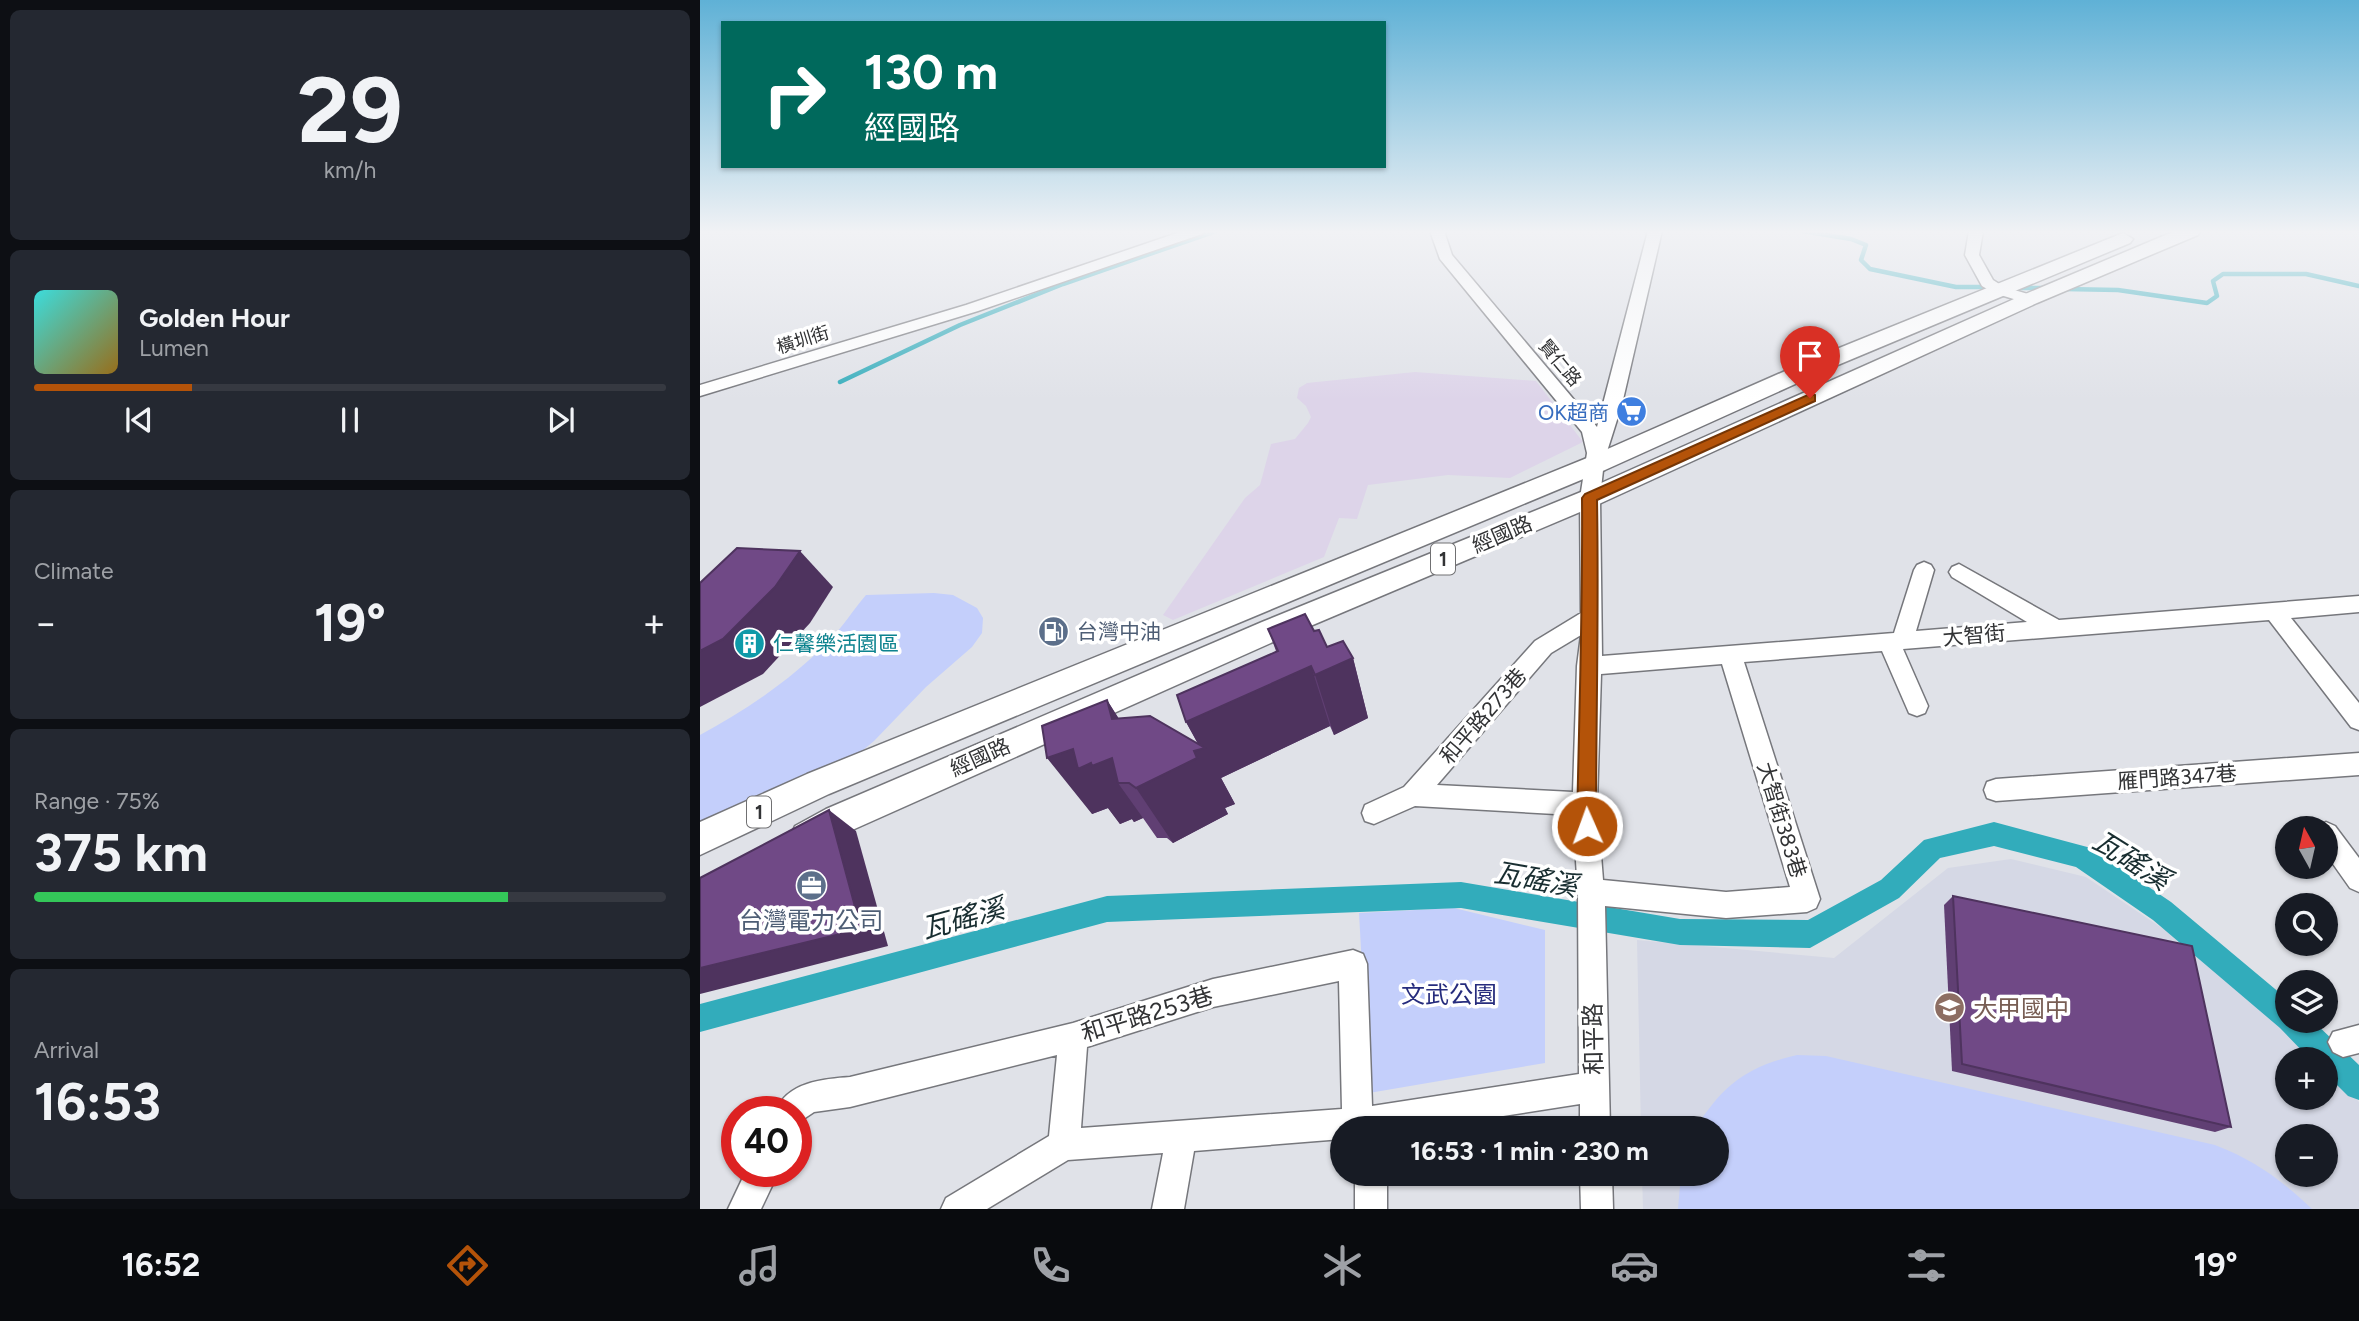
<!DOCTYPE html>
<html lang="en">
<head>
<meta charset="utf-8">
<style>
  body { margin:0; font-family:Figtree,"Noto Sans TC",sans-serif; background:#242831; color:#f1f3f6; height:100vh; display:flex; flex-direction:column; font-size:26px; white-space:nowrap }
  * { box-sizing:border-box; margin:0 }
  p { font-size:23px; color:#9ea1a6 }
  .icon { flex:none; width:38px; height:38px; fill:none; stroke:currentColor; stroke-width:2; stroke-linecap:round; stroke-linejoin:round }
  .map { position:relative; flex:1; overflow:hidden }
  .drawer { display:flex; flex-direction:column; gap:10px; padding:10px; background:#0d0f14; width:700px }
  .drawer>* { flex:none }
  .banner { position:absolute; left:21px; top:21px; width:665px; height:147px; border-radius:0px; box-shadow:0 2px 5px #0004; background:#00695c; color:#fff; overflow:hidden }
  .needle { width:46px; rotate:352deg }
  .controls { position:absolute; left:1575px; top:816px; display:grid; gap:14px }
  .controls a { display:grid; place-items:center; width:63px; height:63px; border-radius:50%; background:#171b24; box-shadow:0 2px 5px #0004; font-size:35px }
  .speed { position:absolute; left:21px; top:1096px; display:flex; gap:14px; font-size:35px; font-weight:700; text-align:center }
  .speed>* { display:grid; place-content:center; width:91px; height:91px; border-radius:50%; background:#171b24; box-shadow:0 2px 5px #0004; line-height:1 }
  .speed .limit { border:10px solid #d22; background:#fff; color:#111 }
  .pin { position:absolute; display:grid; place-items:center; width:60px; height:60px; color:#fff; margin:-72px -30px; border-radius:50% 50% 50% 0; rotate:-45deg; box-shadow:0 0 7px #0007 }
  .pin .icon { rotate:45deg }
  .me { position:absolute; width:77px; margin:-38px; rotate:358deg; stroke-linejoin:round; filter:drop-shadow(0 0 5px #0008) }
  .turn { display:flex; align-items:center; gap:24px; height:147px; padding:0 28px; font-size:32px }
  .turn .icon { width:91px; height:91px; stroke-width:2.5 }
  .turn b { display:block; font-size:49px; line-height:60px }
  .big { font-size:52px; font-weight:700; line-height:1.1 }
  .drawer .tile { flex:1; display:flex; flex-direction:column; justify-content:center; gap:10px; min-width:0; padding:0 24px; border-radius:10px; background:#242831 }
  .drawer .dial { align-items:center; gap:0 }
  .dial b { font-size:91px; line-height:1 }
  .song { display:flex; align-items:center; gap:21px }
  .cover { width:84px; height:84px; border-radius:10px; background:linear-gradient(135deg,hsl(180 70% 55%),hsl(40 70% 35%)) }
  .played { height:7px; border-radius:4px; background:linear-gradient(90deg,#b45309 25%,#363941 25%) }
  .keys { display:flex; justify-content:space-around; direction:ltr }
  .heat { display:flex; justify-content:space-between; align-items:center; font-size:38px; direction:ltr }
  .charge { height:10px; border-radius:5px; background:linear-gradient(90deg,#34c759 75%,#363941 0) }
  .trip { position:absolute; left:630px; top:1116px; width:399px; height:70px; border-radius:35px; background:#171b24; box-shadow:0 2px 5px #0004; font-weight:700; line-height:70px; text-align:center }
  .dock { display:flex; height:112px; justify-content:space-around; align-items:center; background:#090b0e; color:#9ea1a6 }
  .dock .icon { width:49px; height:49px }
  .dock .current { color:#b45309 }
  .dock b { font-size:32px; color:#f1f3f6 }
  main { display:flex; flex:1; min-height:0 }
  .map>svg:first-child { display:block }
</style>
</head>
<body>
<main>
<section class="drawer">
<div class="tile dial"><b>29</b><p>km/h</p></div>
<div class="tile">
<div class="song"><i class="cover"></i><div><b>Golden Hour</b><p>Lumen</p></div></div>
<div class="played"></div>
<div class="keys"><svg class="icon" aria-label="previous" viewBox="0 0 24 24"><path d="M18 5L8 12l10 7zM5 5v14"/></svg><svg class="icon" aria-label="pause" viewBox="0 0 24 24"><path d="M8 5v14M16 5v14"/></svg><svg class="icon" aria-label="next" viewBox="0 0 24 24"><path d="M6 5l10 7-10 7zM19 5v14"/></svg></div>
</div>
<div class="tile"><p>Climate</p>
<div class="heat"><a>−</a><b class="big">19°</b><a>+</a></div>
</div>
<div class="tile"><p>Range · 75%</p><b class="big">375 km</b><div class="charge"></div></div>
<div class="tile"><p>Arrival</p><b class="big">16:53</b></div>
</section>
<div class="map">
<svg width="1659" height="1209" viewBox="0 0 1659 1209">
  <rect width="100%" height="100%" fill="#e0e2e8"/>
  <path fill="#d5d8e5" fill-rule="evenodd" d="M1311,859l75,18 116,78 115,104h-30v38h39v-30l8,7 25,28v107h-716l-1,-35h75v-45h-76l-4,-189 197,18 114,-90zM1587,1136h39v38h-39z"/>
  <polygon fill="#ddd4e9" points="715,372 836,381 883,442 810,478 748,475 668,485 657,519 639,518 624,557 473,620 463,615 545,498 560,485 571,444 595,439 608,423 611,417 606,406 597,398 599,388 607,383"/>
  <g fill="#c4cffb">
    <path d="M234,593l19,2 24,13 6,10 -1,15 -10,14 -46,40 -52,54 -23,19 -151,71v-96c45,-24 92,-56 128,-93 14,-14 25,-32 38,-47z"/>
    <polygon points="754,908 845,930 845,1063 669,1093 659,913"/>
    <path d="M1097,1055l29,1 389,89c41,16 65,34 97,64h-634l3,-35h36v-45h-22c28,-44 51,-62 102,-74z"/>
  </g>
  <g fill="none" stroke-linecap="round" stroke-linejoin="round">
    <g stroke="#32acbb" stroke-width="4.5">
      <polyline points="1102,231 1151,239 1166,245 1161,260 1170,269 1256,287 1283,287"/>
      <polyline points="1316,288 1347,288"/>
      <polyline points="1365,289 1418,290 1507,303 1517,296 1513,281 1523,274 1606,274 1659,286"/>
      <polyline points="140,382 260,325 363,284 516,231"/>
    </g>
    <polygon fill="#32acbb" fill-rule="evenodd" points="1294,822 1391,848 1471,902 1587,999 1587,1020 1612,1020 1659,1065 1659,1100 1648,1096 1626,1074 1626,1059 1610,1059 1580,1028 1453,920 1376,867 1294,846 1240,858 1199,898 1110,948 980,945 761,908 407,922 0,1032 0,1004 407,896 761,882 980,919 1108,920 1181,880 1224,840"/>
    <defs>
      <g id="minor">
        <polygon points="483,231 504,231 502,234 278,311 0,396 0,385 266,305"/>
        <path d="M730,231h14l8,24 145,172 51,-196h14l-40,173 -18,57 -4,37 2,158 292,-23 20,-63 3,-5 7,-3 7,3 3,5 -18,61 111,-9 -75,-45 -3,-5 3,-5 7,-3 100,56 300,-24v16l-68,6 68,85v27l-8,-3 -82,-107 -366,29 25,57 -3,7 -8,3 -8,-3 -27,-62 -138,11 76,237 -4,9 -9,4 -81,6 -121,-12 5,223h-30v-25l-161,25h-77v10l-148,12 -10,58h-32l11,-56 -95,7 -81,49h-46l5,-11 103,-62 8,-81 -207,52 -36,5 -18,12v-13h-20c11,-29 47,-32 74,-34l223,-54 140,-44 140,-29 10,4 4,10 5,142 207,-32 -1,-182 -5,-77 -158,-9 -41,18 -9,-3 -3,-8 3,-8 39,-18 131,-146 46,-28 -1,-115 7,-45 -5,-21 -142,-173zM881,635l-4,31 -4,126 -136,-7 114,-132zM1022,664l68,223 -64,5 -123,-12 -6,-76 4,-130zM639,981l3,128 -261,19 6,-81 126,-40z"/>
        <polygon points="1269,231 1283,231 1279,255 1293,280 1304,287 1335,296 1338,299 1335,302 1330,304 1294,293 1282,286 1265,255"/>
        <polygon points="1659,753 1659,775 1296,801 1287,798 1284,790 1287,782 1296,779"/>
        <polygon points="1626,822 1635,826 1659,858 1659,892 1650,888 1626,854 1626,828 1616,828"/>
        <polygon points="1659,1025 1659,1053 1643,1057 1633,1052 1628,1042 1633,1032"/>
        <polygon points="46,1171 79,1171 61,1209 28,1209"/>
        <rect x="655" y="1174" width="32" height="35"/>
        <polygon points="880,1174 912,1174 913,1209 881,1209"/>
      </g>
      <g id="major">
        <polygon points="1475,231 1500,231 1498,235 1337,303 899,504 582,638 150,831 107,853 95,848 90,837 95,826 126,809 562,622 881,492 1323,295"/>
        <polygon points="1423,233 1433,239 1430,243 1133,367 905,470 129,794 0,855 0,822 107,774 887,458 1117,357"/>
      </g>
    </defs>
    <use href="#minor" stroke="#76777c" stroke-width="3"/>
    <use href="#major" stroke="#76777c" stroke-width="3"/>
    <use href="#minor" fill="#fff" fill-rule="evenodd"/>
    <use href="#major" fill="#fff" fill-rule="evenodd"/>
  </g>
  <g fill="#603f73">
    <polygon points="568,629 614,631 627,647 653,658 668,718 634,735 630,726 521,778 535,804 525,808 528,814 473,843 467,838 457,838 443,818 434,822 432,819 420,824 408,808 392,814 407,700 419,719 498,744 486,722 576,651"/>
    <polygon points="1253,896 1531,1127 1515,1132 1252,1071 1244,905"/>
  </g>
  <g fill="#4e335e">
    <polygon points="100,551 133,587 110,623 63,674 0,707 0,651"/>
    <polygon points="653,658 668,718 634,735 615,675"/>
    <polygon points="611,666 630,726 521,778 535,804 525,808 528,814 473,843 436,788 494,751 501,749 486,722"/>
    <polygon points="407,700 444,759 412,719"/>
    <polygon points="373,749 391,763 412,758 418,783 443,818 434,822 432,819 420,824 408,808 392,814 347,758"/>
    <polygon points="129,810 156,831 188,946 0,994 0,968"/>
  </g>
  <g fill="#704986" stroke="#4e335e" stroke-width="2">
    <polygon points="37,548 100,551 75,587 23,639 0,651 0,583"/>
    <polygon points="605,614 614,631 619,630 627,647 643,641 653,658 615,675 611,666 486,722 477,695 578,651 568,629"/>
    <polygon points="407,700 412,719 450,716 505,748 494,751 497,758 436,788 429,783 418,783 412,758 392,766 391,763 378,769 373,749 347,758 342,726"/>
    <polygon points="129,810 161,929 0,968 0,878"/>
    <polygon points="1253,896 1492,946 1531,1127 1262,1064"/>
  </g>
  <linearGradient id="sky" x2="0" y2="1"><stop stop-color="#5fb1d6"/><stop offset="0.58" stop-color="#f1f2f5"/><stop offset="1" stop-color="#f1f2f5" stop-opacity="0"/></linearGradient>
  <rect width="1659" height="400" fill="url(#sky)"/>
  <path fill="#b45309" stroke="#753606" stroke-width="2" d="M1110,394l5,1v6l-218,99c2,109 -1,217 -1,326l-3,6 -6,3 -7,-3 -3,-6c2,-110 6,-219 5,-328l3,-4z"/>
  <defs>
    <symbol id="supermarket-disc" viewBox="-11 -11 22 22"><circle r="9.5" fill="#3f7fe0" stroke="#fff"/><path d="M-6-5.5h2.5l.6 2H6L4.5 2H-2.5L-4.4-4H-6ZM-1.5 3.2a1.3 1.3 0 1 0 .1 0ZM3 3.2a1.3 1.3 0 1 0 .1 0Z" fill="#fff"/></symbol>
    <symbol id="fuel-disc" viewBox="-11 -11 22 22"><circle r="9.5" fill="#5c6f8a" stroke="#fff"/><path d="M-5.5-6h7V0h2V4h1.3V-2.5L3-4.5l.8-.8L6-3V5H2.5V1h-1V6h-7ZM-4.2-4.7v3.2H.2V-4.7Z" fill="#fff"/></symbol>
    <symbol id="building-disc" viewBox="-11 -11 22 22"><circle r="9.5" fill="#0f9aa8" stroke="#fff"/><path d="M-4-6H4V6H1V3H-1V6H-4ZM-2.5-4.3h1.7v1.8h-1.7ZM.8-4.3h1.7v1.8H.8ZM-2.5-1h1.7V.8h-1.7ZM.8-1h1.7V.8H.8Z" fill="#fff"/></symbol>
    <symbol id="office-disc" viewBox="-11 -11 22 22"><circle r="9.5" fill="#5c6f8a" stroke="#fff"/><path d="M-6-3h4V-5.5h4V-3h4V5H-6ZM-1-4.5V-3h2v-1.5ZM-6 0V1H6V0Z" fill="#fff"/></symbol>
    <symbol id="school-disc" viewBox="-11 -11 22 22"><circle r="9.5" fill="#8d6e63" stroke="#fff"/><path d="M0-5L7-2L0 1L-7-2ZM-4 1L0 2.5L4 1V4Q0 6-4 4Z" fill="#fff"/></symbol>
  </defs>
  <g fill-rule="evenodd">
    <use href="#supermarket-disc" x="914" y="394" width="35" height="35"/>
    <use href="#fuel-disc" x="336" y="614" width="35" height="35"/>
    <use href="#building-disc" x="32" y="626" width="35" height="35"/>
    <use href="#office-disc" x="94" y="868" width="35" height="35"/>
    <use href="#school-disc" x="1232" y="990" width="35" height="35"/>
  </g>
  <g text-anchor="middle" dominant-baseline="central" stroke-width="7" stroke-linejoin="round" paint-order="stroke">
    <g font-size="18" fill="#323335" stroke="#fff">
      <text transform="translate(103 340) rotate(-17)">橫圳街</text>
      <text transform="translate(860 363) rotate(50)">賢仁路</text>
    </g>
    <g fill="#fff" stroke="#707072" stroke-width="2">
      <rect x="731" y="543.5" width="24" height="31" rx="5"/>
      <rect x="47" y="796.5" width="24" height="31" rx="5"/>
    </g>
    <g font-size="19" font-weight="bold" fill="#323335">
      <text x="743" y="559">1</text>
      <text x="59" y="812">1</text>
    </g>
    <g font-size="21" fill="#366cbe" stroke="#fff" text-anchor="end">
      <text x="909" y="412">OK超商</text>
    </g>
    <g font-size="21" fill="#323335" stroke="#fff">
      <text transform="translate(802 534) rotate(-23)">經國路</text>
      <text transform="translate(1274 635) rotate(-5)">大智街</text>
      <text transform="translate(783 716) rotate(-49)">和平路273巷</text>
      <text transform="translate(280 757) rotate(-24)">經國路</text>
      <text transform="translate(1477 777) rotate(-4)">雁門路347巷</text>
      <text transform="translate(1082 820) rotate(73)">大智街383巷</text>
    </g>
    <g font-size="21" fill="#4e5e75" stroke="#fff" text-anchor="start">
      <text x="377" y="631">台灣中油</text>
    </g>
    <g font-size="21" fill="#0d838f" stroke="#fff" text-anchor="start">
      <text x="73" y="643">仁馨樂活園區</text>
    </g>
    <g font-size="24" fill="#4e5e75" stroke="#fff">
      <text x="111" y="920">台灣電力公司</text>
    </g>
    <g font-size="24" fill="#262c7d" stroke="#fff">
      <text x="749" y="994">文武公園</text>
    </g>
    <g font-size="24" fill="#785e54" stroke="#fff" text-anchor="start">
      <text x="1273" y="1008">大甲國中</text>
    </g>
    <g font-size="24" fill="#323335" stroke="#fff">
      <text transform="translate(447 1014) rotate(-17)">和平路253巷</text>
      <text transform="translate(893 1039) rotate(-91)">和平路</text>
    </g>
    <g font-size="28" font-style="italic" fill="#192e31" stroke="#fff">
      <text transform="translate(1432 860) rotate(32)">瓦磘溪</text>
      <text transform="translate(836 879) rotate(10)">瓦磘溪</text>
      <text transform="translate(263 918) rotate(-15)">瓦磘溪</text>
    </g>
  </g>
</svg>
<div class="controls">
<a><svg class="needle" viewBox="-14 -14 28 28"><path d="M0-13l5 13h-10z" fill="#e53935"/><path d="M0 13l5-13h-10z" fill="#9ea1a6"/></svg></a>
<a><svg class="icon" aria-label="search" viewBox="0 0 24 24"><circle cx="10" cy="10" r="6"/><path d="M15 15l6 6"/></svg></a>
<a><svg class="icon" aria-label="layers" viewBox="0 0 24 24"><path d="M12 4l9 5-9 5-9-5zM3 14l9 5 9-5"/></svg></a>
<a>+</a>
<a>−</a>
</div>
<div class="speed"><div class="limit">40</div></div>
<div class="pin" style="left:1110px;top:398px;background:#d93025"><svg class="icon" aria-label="arrive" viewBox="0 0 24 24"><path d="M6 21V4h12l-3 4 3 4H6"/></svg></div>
<svg class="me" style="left:887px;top:826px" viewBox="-20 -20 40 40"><circle r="17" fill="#b45309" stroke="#fff" stroke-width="3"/><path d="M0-11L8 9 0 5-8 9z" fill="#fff"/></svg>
<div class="trip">16:53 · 1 min · 230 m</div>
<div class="banner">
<div class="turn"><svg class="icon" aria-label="right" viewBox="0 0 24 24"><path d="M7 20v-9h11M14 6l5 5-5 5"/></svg><div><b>130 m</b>經國路</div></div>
</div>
</div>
</main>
<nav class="dock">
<b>16:52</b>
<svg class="icon current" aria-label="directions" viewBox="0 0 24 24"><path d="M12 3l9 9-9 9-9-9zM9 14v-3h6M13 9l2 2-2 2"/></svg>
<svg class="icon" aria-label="music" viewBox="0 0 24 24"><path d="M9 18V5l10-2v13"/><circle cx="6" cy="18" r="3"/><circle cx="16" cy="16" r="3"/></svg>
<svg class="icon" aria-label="phone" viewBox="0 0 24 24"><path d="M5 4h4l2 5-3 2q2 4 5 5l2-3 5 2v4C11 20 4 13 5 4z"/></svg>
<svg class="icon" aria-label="climate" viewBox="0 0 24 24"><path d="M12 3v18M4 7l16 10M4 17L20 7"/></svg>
<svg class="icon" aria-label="car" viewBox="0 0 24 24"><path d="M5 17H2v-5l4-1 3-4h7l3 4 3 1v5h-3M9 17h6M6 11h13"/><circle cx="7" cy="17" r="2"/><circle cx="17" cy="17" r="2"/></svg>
<svg class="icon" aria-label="filters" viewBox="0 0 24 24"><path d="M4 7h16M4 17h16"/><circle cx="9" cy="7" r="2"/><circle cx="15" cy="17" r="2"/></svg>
<b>19°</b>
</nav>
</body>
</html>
